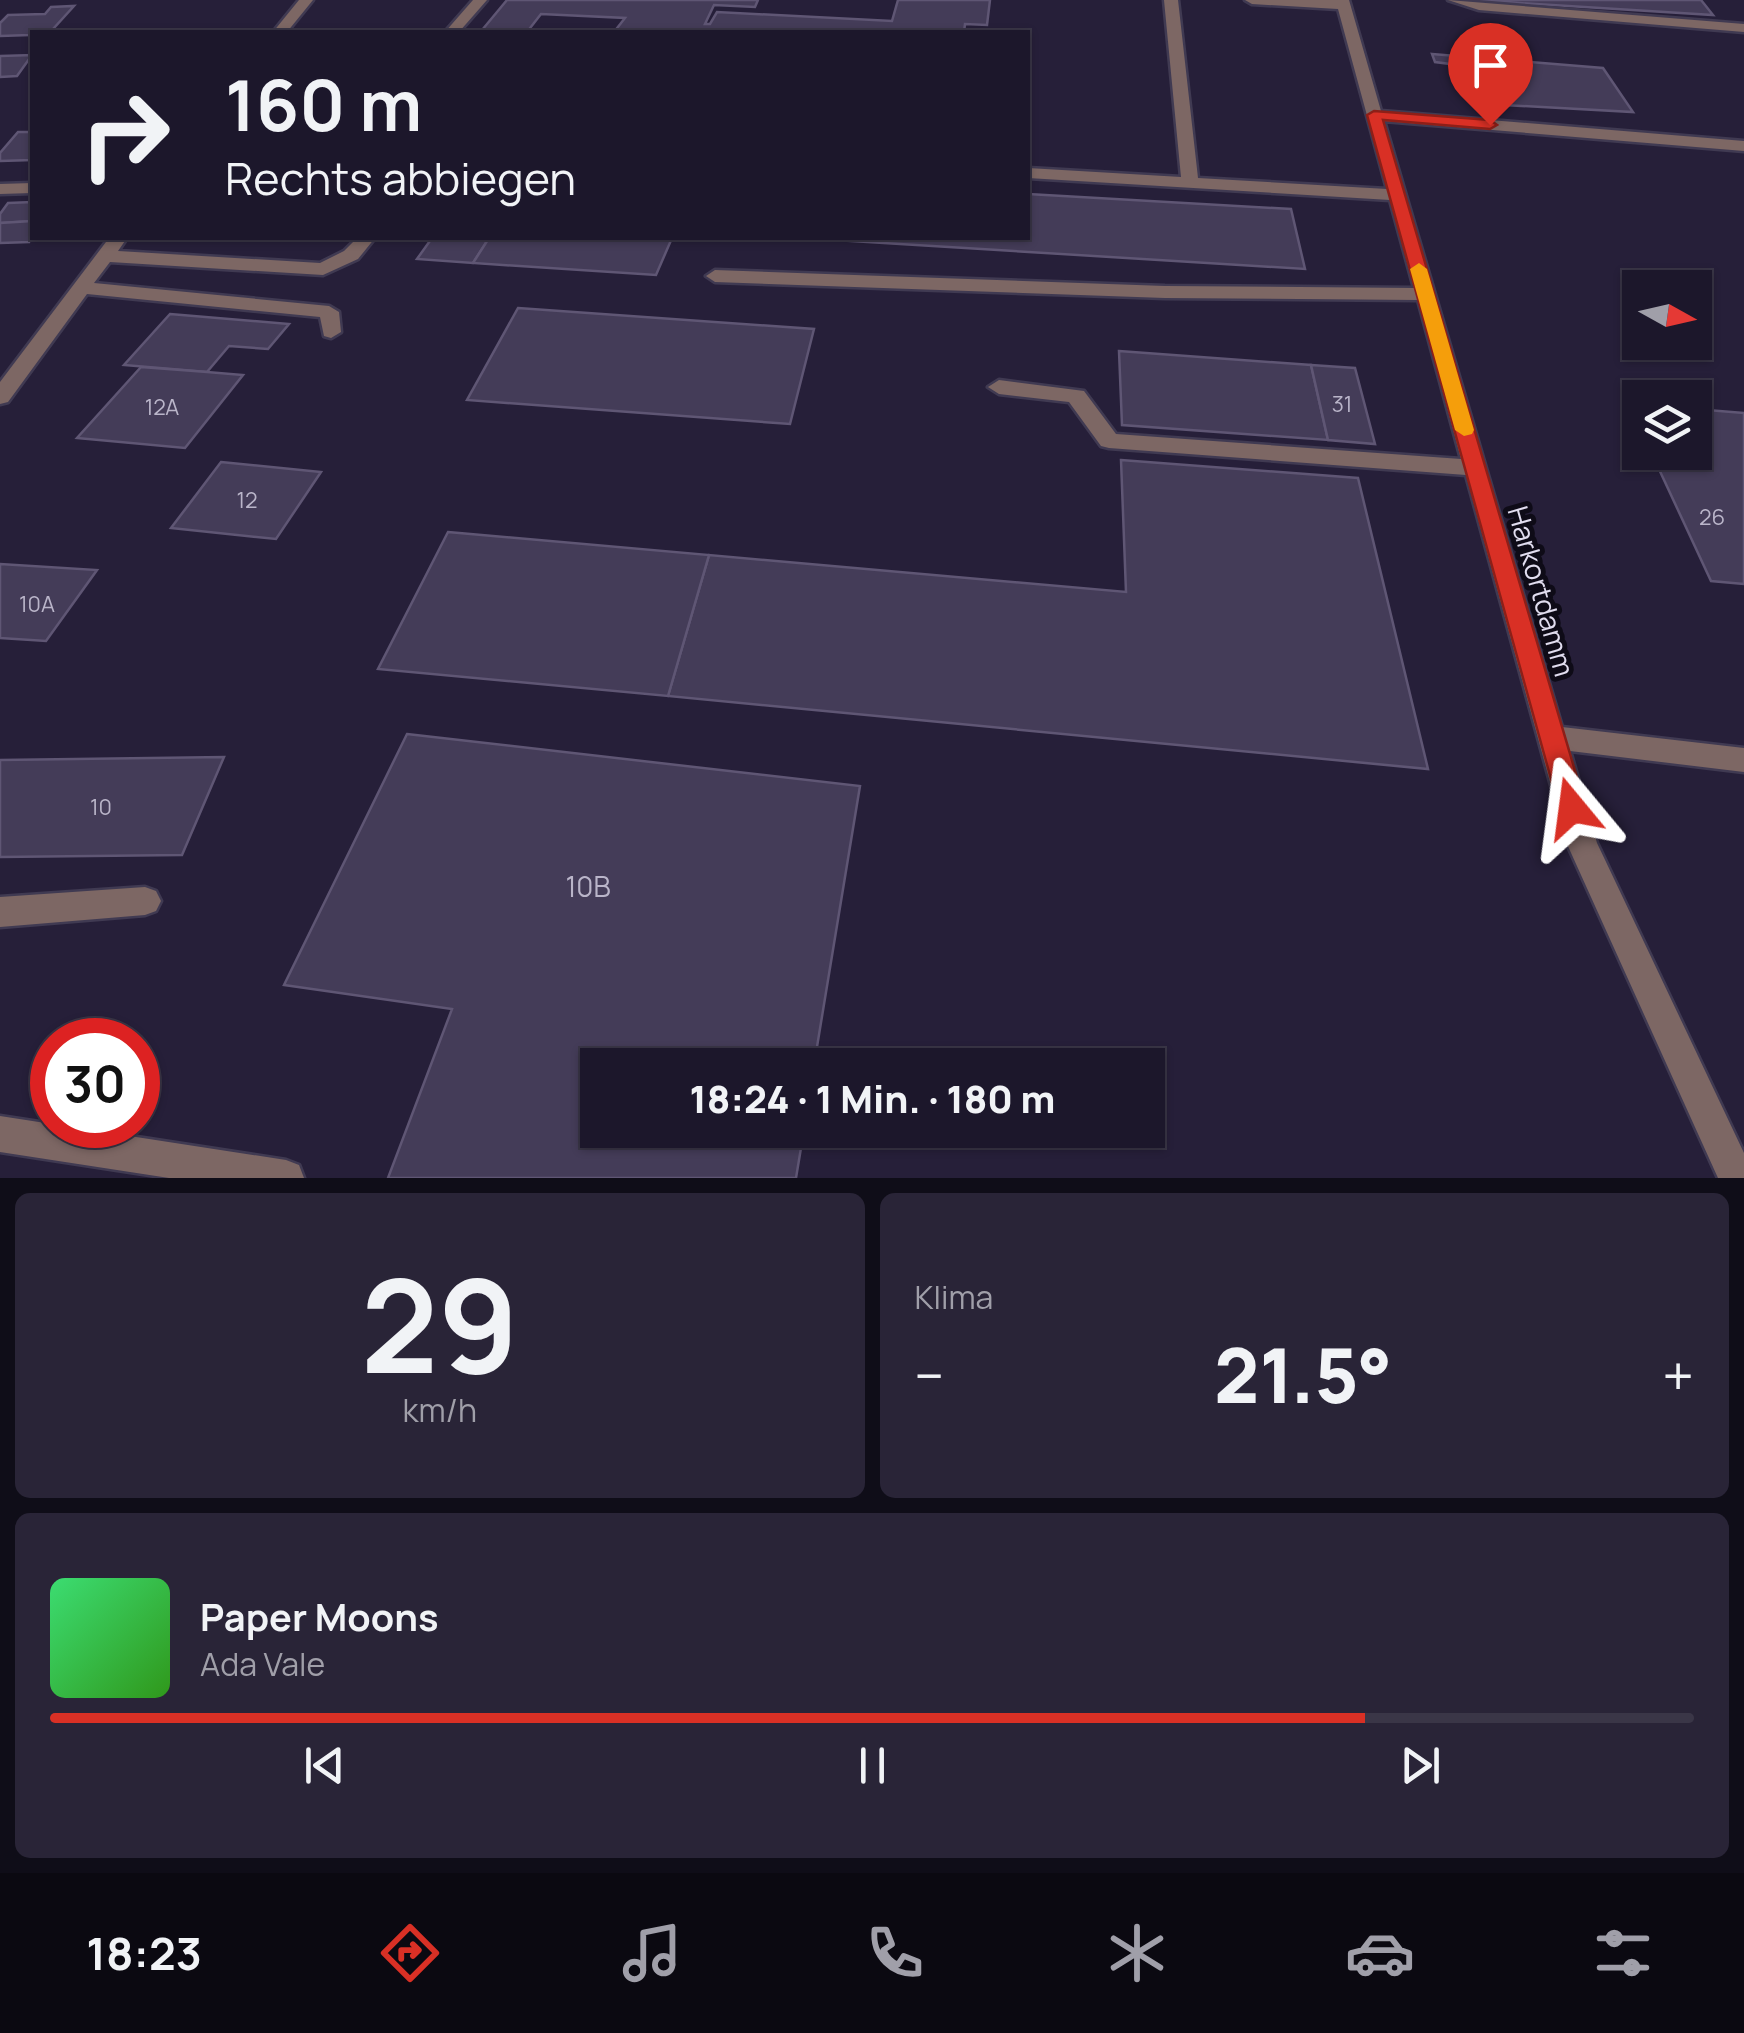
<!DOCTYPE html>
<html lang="de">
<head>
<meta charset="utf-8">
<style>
  body { margin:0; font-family:Manrope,sans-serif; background:#292437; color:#f1f3f6; height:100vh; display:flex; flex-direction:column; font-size:38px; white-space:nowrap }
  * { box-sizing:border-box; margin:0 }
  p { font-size:32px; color:#a09fa9 }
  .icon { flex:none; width:55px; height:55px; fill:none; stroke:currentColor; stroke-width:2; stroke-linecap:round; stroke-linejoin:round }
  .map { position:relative; height:1178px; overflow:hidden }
  .details { display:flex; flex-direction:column; gap:15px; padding:15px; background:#0f0d18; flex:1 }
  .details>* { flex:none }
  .banner { position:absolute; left:30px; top:30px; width:1000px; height:210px; border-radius:0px; box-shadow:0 2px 8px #0004,0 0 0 2px #3a3647; background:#1c172b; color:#f1f3f6; overflow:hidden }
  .needle { width:65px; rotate:98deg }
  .buttons { position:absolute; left:1622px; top:270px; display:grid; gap:20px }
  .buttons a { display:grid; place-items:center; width:90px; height:90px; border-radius:0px; background:#1c172b; box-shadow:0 2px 8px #0004,0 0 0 2px #3a3647; font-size:50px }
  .speed { position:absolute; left:30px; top:1018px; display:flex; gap:20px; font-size:50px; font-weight:700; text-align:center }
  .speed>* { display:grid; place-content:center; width:130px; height:130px; border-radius:50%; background:#1c172b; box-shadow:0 2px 8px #0004,0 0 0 2px #3a3647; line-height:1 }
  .speed .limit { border:15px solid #d22; background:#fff; color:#111 }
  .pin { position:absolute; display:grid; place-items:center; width:85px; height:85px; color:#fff; margin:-102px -42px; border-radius:50% 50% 50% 0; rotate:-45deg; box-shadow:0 0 10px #0007 }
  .pin .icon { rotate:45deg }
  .me { position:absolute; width:110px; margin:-55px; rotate:344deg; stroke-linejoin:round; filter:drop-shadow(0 0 8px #0008) }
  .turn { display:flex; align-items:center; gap:35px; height:210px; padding:0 30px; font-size:45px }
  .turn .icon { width:130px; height:130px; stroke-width:2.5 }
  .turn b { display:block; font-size:70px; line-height:85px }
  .big { font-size:75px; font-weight:800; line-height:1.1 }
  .details .tile { flex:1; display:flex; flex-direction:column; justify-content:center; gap:15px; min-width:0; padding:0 35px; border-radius:15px; background:#292437 }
  .details .dial { align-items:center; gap:0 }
  .dial b { font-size:130px; line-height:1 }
  .song { display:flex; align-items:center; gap:30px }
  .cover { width:120px; height:120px; border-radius:15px; background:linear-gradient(135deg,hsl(140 70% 55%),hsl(110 70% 35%)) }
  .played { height:10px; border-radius:5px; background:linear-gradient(90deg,#d93025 80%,#3a3647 80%) }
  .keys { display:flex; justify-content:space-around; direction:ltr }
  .heat { display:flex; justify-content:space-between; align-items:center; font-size:55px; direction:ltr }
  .details .tiles { flex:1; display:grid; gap:15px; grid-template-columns:1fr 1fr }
  .tile:last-child { grid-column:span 2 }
  .trip { position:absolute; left:580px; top:1048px; width:585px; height:100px; border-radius:0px; background:#1c172b; box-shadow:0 2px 8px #0004,0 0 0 2px #3a3647; font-weight:800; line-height:100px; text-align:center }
  .tab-bar { display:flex; height:160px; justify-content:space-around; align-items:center; background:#0b0911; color:#a09fa9 }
  .tab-bar .icon { width:70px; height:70px }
  .tab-bar .current { color:#d93025 }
  .tab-bar b { font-size:45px; color:#f1f3f6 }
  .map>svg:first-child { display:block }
</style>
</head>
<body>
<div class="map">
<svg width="1744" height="1178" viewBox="0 0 1744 1178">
  <rect width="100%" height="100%" fill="#261f39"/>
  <g fill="#443c58" stroke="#5f5674" stroke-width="2.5">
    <polygon points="507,0 758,0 755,7 714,5 705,24 710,24 717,12 892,21 898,0 990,0 987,25 965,24 964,32 614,32 625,18 541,14 527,32 482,30"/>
    <polygon points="1471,0 1701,0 1713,15"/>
    <polygon points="74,6 53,29 35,30 30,35 0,36 0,23 8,15 45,14 51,7"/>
    <polygon points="1432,54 1603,68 1633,112 1485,104 1469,71 1452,70 1450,64 1435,62"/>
    <polygon points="32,55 17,76 0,77 0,56"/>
    <polygon points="18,132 32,132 32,160 0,161 0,153"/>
    <polygon points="1028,194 1291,209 1305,269 802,238 1028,238"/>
    <polygon points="32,202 32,221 0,223 0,214 8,203"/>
    <polygon points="32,221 29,242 0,243 0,223"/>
    <polygon points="432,238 489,238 473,263 417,259"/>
    <polygon points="489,238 672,238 656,275 473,263"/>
    <polygon points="518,308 814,329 790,424 467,400"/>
    <polygon points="170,314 289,324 268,349 229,346 207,372 124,365"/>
    <polygon points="1119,351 1311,365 1328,440 1122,425"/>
    <polygon points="1311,365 1355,368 1375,444 1328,440"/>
    <polygon points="141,367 207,372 243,375 185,448 77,438"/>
    <polygon points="1695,409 1744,413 1744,584 1711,581 1651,452 1695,452"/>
    <polygon points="1121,460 1358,478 1428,769 668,696 709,555 1126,592"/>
    <polygon points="221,462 321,472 276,539 171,528"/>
    <polygon points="448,532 709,555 668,696 378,669"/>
    <polygon points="0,564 97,570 46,641 0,638"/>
    <polygon points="407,734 860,786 814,1065 598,1065 598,1130 804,1130 796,1178 388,1178 452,1009 284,985"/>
    <polygon points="224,757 182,855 0,857 0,760"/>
  </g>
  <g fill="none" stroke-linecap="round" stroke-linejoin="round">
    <defs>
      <g id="minor">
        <polygon points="299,0 313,0 287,32 273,32"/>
        <polygon points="473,0 487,0 459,32 445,32"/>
        <polygon points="1164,0 1178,0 1198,178 1387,189 1338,9 1252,4 1245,0 1349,0 1381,111 1744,141 1744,151 1384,121 1562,727 1744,748 1744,772 1570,751 1597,843 1744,1153 1744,1178 1718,1178 1567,844 1466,475 1109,448 1101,446 1069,402 999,394 988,387 999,380 1084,391 1116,434 1461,459 1418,300 1165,298 715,282 706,276 715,270 1165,286 1414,288 1390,200 1028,178 1028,168 1181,177"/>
        <polygon points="1448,0 1744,24 1744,32 1479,10"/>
        <polygon points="32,183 32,193 0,194 0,184"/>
        <polygon points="109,238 127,238 118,251 320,263 344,251 357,238 375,238 358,259 323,275 110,262 94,283 329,306 339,312 341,332 331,338 324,336 320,317 87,294 8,402 0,404 0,382"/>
        <polygon points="145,887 156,891 161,901 156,911 145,915 0,927 0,897"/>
        <polygon points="0,1116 286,1160 299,1165 304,1178 169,1178 0,1152"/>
      </g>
    </defs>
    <use href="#minor" stroke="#403a52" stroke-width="5"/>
    <use href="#minor" fill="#7d6764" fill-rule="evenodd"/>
  </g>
  <polygon fill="#d93025" stroke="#8d1f18" stroke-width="2.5" points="1374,111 1490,120 1497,125 1490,129 1383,120 1586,808 1582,816 1572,820 1563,816 1559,808 1367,115"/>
  <polygon fill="#f59e0b" points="1419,263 1427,269 1474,430 1472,434 1464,436 1455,430 1410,269"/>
  <g text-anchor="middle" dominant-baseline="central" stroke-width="10" stroke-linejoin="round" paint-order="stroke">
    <g font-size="22" fill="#bab5c9">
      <text x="1342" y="404">31</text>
      <text x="162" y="407">12A</text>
      <text x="247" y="500">12</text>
      <text x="1712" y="517">26</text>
      <text x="37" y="604">10A</text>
      <text x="101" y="807">10</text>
    </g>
    <g font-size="28" fill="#e1ddef" stroke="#0e0b17">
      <text transform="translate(1542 591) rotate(74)">Harkortdamm</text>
    </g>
    <g font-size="28" fill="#bab5c9">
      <text x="588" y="886">10B</text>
    </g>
  </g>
</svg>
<div class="buttons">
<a><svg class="needle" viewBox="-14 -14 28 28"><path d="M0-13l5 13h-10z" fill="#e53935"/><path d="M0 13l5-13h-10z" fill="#a09fa9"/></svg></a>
<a><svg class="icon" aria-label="layers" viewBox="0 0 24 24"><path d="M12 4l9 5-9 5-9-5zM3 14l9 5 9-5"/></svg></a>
</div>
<div class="speed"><div class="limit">30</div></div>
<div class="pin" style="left:1490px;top:125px;background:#d93025"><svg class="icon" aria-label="arrive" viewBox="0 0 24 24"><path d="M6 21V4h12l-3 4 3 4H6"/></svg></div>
<svg class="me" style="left:1572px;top:808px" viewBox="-20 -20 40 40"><path d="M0-17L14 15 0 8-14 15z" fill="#d93025" stroke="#fff" stroke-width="4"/></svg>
<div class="trip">18:24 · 1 Min. · 180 m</div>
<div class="banner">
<div class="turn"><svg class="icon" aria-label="right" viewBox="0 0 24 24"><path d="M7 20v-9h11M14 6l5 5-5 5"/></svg><div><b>160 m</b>Rechts abbiegen</div></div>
</div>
</div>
<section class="details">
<div class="tiles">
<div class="tile dial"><b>29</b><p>km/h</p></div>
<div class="tile"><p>Klima</p>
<div class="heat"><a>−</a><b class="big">21.5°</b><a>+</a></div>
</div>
<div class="tile">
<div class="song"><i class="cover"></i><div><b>Paper Moons</b><p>Ada Vale</p></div></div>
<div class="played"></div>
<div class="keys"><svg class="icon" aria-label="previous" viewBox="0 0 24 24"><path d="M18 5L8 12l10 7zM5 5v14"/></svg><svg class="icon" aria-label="pause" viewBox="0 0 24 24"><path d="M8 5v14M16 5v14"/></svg><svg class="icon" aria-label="next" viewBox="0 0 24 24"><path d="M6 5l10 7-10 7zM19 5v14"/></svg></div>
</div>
</div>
</section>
<nav class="tab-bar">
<b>18:23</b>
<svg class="icon current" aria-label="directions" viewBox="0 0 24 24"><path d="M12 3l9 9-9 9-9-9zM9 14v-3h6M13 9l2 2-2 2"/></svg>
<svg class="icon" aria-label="music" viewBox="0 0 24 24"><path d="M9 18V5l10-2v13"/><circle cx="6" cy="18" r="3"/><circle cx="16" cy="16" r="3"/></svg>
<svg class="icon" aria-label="phone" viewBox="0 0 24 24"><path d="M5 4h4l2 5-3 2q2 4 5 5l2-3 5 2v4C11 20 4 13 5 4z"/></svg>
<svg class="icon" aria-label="climate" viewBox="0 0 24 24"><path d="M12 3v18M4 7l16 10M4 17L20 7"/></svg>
<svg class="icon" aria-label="car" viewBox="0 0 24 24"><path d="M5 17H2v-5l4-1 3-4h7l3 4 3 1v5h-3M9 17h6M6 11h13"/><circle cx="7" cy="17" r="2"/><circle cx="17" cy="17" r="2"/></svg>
<svg class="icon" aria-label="filters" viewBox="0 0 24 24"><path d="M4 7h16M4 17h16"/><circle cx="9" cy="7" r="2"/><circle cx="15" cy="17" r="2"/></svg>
</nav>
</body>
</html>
